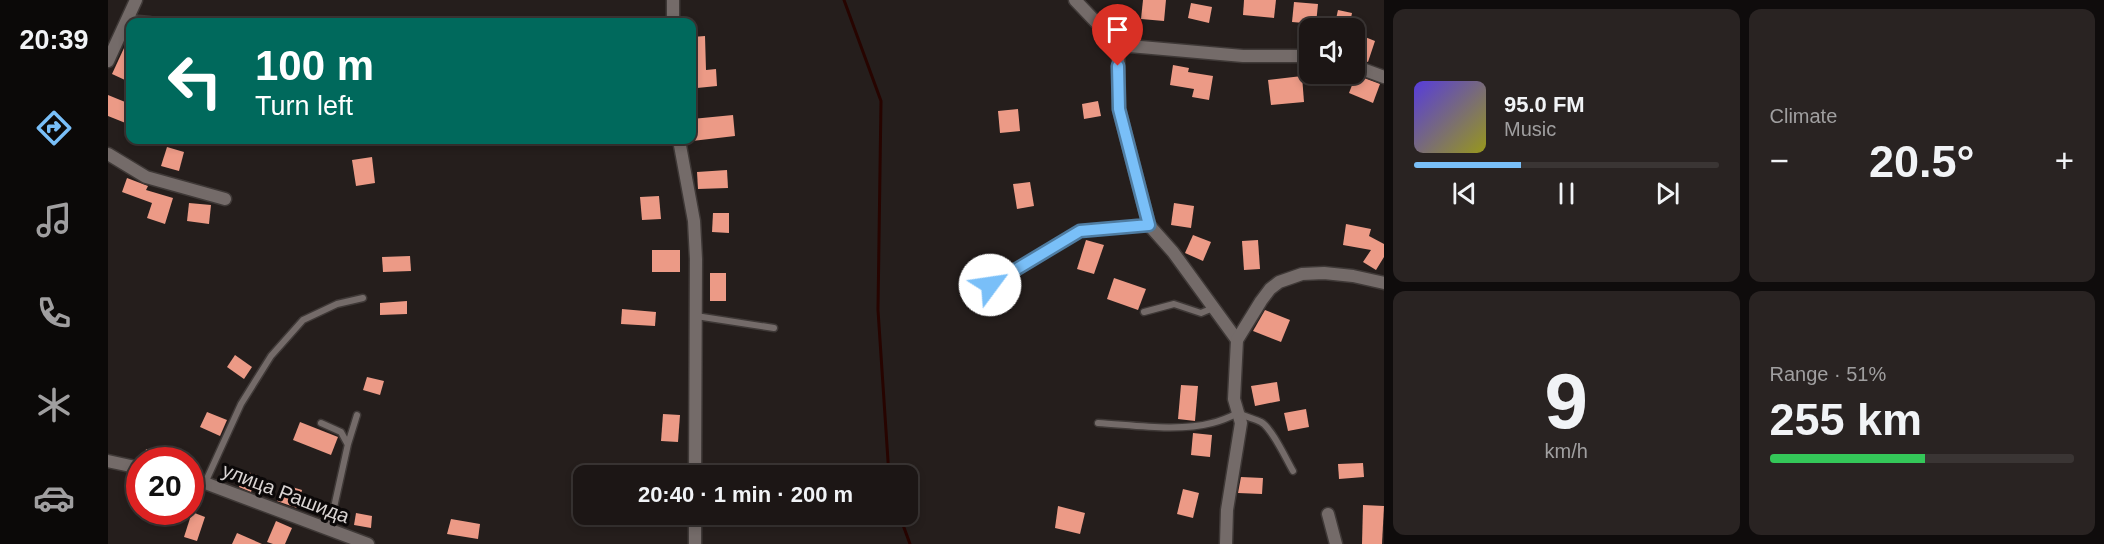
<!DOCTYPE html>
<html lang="en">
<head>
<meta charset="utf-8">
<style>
  body { margin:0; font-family:Arial,sans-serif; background:#292322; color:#f1f3f6; height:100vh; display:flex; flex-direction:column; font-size:22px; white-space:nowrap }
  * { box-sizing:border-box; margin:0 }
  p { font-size:20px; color:#a09fa0 }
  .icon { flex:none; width:33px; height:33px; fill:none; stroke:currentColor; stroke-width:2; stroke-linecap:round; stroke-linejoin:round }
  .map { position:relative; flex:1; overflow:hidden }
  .drawer { display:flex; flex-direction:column; gap:9px; padding:9px; background:#0f0c0c; width:720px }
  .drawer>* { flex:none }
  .hud { position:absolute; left:18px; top:18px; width:570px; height:126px; border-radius:12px; box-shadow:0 3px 9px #0003,0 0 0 2px #3a3534; background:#00695c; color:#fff; overflow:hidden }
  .fabs { position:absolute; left:1191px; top:18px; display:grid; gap:12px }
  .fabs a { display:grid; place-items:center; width:66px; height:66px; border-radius:12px; background:#1c1615; box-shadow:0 3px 9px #0003,0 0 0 2px #3a3534; font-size:30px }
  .speed { position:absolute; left:18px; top:447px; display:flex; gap:12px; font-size:30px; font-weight:700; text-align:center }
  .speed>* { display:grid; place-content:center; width:78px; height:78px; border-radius:50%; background:#1c1615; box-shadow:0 3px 9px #0003,0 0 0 2px #3a3534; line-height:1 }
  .speed .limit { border:9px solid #d22; background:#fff; color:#111 }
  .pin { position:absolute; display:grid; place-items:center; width:51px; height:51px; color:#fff; margin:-62px -26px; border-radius:50% 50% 50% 0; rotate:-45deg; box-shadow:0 0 6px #0007 }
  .pin .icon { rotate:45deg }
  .me { position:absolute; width:66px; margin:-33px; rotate:59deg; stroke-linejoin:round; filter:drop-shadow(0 0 4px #0008) }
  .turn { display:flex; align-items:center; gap:21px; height:126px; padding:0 30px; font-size:27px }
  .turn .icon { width:78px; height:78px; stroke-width:2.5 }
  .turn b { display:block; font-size:42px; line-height:51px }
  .big { font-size:45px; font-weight:700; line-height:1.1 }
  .drawer .card { flex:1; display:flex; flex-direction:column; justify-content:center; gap:9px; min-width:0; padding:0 21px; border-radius:12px; background:#292322 }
  .drawer .dial { align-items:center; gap:0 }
  .dial b { font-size:78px; line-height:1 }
  .song { display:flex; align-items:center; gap:18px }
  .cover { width:72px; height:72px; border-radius:9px; background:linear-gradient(135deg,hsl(250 70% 55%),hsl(60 70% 35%)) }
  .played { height:6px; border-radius:3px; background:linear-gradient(90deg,#79bff8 35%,#3a3534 35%) }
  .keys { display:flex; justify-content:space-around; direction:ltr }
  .heat { display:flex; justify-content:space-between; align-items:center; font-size:33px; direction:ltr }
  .charge { height:9px; border-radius:4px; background:linear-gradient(90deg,#34c759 51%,#3a3534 0) }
  .drawer .tiles { flex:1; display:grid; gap:9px; grid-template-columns:repeat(2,1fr) }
  .trip { position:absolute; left:465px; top:465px; width:345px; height:60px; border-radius:12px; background:#1c1615; box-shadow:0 3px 9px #0003,0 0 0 2px #3a3534; font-weight:700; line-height:60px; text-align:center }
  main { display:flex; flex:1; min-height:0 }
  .tabs { display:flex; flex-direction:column; width:108px; justify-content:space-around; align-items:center; background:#0b0908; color:#a09fa0 }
  .tabs .icon { width:42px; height:42px }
  .tabs .current { color:#79bff8 }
  .tabs b { font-size:27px; color:#f1f3f6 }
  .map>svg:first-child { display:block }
</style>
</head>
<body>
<main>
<nav class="tabs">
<b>20:39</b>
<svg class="icon current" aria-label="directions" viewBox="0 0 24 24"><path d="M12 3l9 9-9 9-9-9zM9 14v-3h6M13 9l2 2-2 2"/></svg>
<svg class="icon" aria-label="music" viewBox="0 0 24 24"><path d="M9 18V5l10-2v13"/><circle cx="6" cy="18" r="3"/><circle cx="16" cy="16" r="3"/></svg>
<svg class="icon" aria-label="phone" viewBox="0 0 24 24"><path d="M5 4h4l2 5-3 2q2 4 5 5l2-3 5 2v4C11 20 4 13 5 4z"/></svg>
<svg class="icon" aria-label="climate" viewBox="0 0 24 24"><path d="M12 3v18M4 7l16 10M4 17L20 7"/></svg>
<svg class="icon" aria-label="car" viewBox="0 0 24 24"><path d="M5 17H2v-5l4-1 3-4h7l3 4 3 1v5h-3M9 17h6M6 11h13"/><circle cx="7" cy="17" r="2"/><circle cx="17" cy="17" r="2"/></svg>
</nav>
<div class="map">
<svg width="1276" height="544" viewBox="0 0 1276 544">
  <rect width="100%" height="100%" fill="#251e1c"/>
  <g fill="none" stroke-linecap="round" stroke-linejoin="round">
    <g stroke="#270400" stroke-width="3">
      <polyline points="736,0 773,101 770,310 781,476"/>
      <polyline points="791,514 802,544"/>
    </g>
  </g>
  <g fill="#ec9a86">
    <polygon points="1035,0 1058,0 1056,21 1033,19"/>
    <polygon points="1136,0 1168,0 1166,18 1135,15"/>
    <polygon points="1186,2 1210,4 1208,24 1184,22"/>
    <polygon points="1083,3 1104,7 1101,23 1080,18"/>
    <polygon points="1230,10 1244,13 1241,28 1226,28"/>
    <polygon points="1004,12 1019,31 1013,36 996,18"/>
    <polygon points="597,36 598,70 608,69 609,86 589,88 586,56 584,56 584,37"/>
    <polygon points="1257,37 1267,41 1260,62 1249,58"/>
    <polygon points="16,48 22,51 22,69 17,80 4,74"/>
    <polygon points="1065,65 1081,68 1080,72 1105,76 1101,100 1084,97 1086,89 1062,85"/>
    <polygon points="1248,75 1272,84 1265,103 1241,93"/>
    <polygon points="1194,76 1196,102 1163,105 1160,80"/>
    <polygon points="0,95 22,104 22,118 20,124 0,116"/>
    <polygon points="990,101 993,116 976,119 974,104"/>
    <polygon points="910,109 912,131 892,133 890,111"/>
    <polygon points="625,115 627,136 584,141 584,119"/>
    <polygon points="59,147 76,152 71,171 53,166"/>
    <polygon points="264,157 267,183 248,186 244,160"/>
    <polygon points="619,170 620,188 590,189 589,172"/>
    <polygon points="19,178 40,186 38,190 65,198 57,224 39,218 44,203 14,192"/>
    <polygon points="922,182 926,206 909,209 905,184"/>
    <polygon points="551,196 553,219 534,220 532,197"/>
    <polygon points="81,203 103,205 101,224 79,221"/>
    <polygon points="1066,203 1086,206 1083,228 1063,225"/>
    <polygon points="605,213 621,213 621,233 604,232"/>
    <polygon points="1238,224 1263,229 1261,236 1276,244 1276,257 1268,270 1255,262 1263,250 1235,245"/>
    <polygon points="1085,235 1103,242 1095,261 1077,253"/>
    <polygon points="978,240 996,245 986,274 969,269"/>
    <polygon points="1150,240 1152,269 1136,270 1134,241"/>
    <rect x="544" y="250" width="28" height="22"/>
    <polygon points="302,256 303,271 275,272 274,257"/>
    <rect x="602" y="273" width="16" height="28"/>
    <polygon points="1006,278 1038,289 1030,310 999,299"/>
    <polygon points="299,301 299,314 272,315 272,303"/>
    <polygon points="514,309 548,312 547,326 513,324"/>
    <polygon points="1157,310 1182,320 1173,342 1145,331"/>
    <polygon points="127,355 144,367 136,379 119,367"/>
    <polygon points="259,377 276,381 272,395 255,390"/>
    <polygon points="1169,382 1172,401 1147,406 1143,386"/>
    <polygon points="1073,385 1090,386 1087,421 1070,419"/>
    <polygon points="1198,409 1201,427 1180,431 1176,413"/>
    <polygon points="99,412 119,420 112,436 92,427"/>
    <polygon points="555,414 572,415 570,442 553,441"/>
    <polygon points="192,422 230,437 223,455 185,440"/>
    <polygon points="1085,433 1104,435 1102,457 1083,455"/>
    <polygon points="38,449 52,452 51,460 36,460"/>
    <polygon points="1255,463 1256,477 1231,479 1230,464"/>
    <polygon points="137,471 149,475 143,492 131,487"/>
    <polygon points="1133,477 1155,478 1154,494 1130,493"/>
    <polygon points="174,484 194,490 189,508 169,501"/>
    <polygon points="1075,489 1091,493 1085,518 1069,514"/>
    <polygon points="1255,505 1276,506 1274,544 1254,544"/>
    <polygon points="950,506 977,513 972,534 947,528"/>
    <polygon points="84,512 97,517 89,541 76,537"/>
    <polygon points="248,513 264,516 263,528 246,525"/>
    <polygon points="343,519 372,524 370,539 339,534"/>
    <polygon points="168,521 184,528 177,544 165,544 159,542"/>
    <polygon points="129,533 154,544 124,544"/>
  </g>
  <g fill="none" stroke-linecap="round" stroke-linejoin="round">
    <defs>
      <g id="lane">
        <polyline points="20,18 41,20 51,22"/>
        <polyline points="882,285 972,231 1041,225"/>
        <polyline points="1036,312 1066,304 1093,313 1105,308"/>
        <polyline points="588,316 666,328"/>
        <polyline points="213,423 233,432 239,443"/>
        <path d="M990,423c35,2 80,9 114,0 9,-2 18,-6 26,-10 8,4 17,6 23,9 11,6 25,37 32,49"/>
        <polyline points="97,483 133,404 163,356 195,320 229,304 255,298"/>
        <polyline points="221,530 240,444 249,415"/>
      </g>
      <g id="street">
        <polyline points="565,0 565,22"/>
        <polyline points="967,0 1010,45 1011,109 1041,225 1065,252 1129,340"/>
        <polyline points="1010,45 1135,56 1202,56"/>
        <polyline points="0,61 28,0"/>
        <polyline points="1246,66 1276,77"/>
        <polyline points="571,140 586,221 588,259 587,476"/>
        <polyline points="0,154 38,177 117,199"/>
        <polyline points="0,461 32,468"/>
        <polyline points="82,480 97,483 260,544"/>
        <polyline points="1220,514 1228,544"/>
        <polyline points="587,544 587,514"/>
        <polyline points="1118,544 1119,510 1133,423 1126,399 1129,340 1153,301 1162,289 1171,282 1194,274 1216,273 1245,276 1276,283"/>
      </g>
    </defs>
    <use href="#lane" stroke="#3f3937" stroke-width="9"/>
    <use href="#street" stroke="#3f3937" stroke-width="15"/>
    <use href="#lane" stroke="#746b69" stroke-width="6"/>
    <use href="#street" stroke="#746b69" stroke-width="12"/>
  </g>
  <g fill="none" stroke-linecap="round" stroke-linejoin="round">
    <defs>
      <polyline id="route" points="882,285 972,231 1041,225 1011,109 1010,66"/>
    </defs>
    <use href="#route" stroke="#4f7ca1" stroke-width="15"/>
    <use href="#route" stroke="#79bff8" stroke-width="10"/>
  </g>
  <g text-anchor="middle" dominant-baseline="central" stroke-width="6" stroke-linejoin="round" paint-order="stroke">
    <g font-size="20" fill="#d9d4d3" stroke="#0b0808">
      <text transform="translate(178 493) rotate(21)">улица Рашида</text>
    </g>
  </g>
</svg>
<div class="fabs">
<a><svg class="icon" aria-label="sound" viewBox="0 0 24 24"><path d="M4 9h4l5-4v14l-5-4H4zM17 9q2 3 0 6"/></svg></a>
</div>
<div class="speed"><div class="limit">20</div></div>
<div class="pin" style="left:1010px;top:66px;background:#d93025"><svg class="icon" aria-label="arrive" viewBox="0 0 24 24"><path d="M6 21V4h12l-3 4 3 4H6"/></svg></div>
<svg class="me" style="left:882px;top:285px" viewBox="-20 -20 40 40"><circle r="19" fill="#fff"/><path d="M0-13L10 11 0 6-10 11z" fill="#79bff8"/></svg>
<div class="trip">20:40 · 1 min · 200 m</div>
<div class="hud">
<div class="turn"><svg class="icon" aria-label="left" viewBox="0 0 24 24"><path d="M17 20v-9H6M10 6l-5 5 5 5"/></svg><div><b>100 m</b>Turn left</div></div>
</div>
</div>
<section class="drawer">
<div class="tiles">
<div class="card">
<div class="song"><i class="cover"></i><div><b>95.0 FM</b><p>Music</p></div></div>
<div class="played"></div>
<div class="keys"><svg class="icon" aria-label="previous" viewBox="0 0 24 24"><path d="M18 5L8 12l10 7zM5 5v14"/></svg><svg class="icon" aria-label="pause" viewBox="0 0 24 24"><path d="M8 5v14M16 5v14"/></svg><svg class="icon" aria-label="next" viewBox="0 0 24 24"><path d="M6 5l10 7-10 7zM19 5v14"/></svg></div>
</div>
<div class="card"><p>Climate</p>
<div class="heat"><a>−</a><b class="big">20.5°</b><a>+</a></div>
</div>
<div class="card dial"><b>9</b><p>km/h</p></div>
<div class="card"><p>Range · 51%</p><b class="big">255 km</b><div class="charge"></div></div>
</div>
</section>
</main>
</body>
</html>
